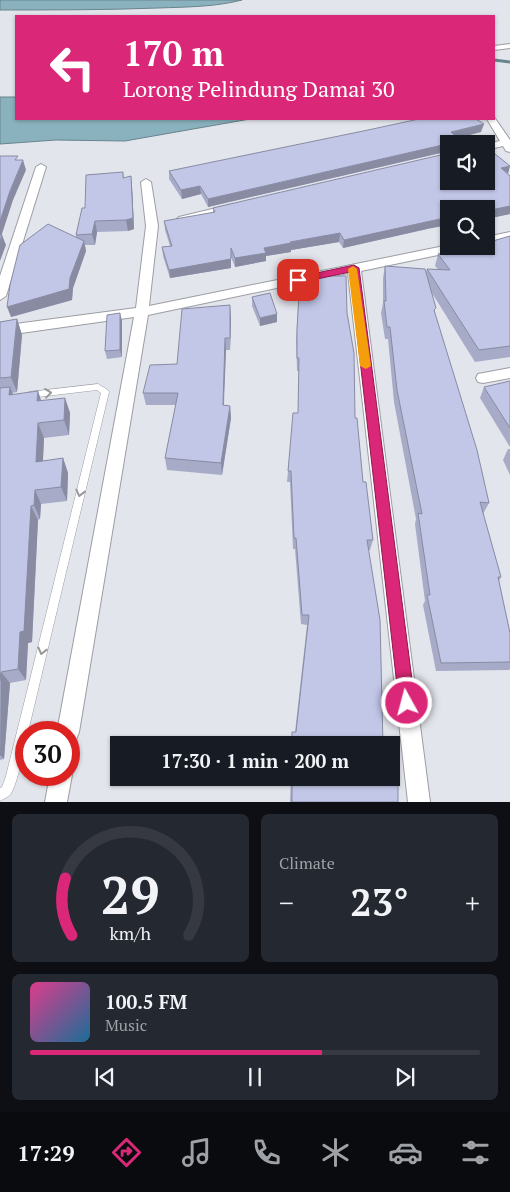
<!DOCTYPE html>
<html lang="en">
<head>
<meta charset="utf-8">
<style>
  body { margin:0; font-family:"PT Serif",serif; background:#242831; color:#f1f3f6; height:100vh; display:flex; flex-direction:column; font-size:19px; white-space:nowrap }
  * { box-sizing:border-box; margin:0 }
  p { font-size:16px; color:#9ea1a6 }
  .icon { flex:none; width:28px; height:28px; fill:none; stroke:currentColor; stroke-width:2; stroke-linecap:round; stroke-linejoin:round }
  .map { position:relative; height:802px; overflow:hidden }
  .sheet { display:flex; flex-direction:column; gap:12px; padding:12px; background:#0d0f14; flex:1 }
  .sheet>* { flex:none }
  .guide { position:absolute; left:15px; top:15px; width:480px; height:105px; border-radius:0px; box-shadow:0 1px 4px #0004; background:#db2777; color:#fff; overflow:hidden }
  .buttons { position:absolute; left:440px; top:135px; display:grid; gap:10px }
  .buttons a { display:grid; place-items:center; width:55px; height:55px; border-radius:0px; background:#171b24; box-shadow:0 1px 4px #0004; font-size:25px }
  .speed { position:absolute; left:15px; top:721px; display:flex; gap:10px; font-size:25px; font-weight:700; text-align:center }
  .speed>* { display:grid; place-content:center; width:65px; height:65px; border-radius:50%; background:#171b24; box-shadow:0 1px 4px #0004; line-height:1 }
  .speed .limit { border:8px solid #d22; background:#fff; color:#111 }
  .pin { position:absolute; display:grid; place-items:center; width:42px; height:42px; color:#fff; margin:-21px; border-radius:10px; box-shadow:0 2px 8px #0006 }
  .me { position:absolute; width:55px; margin:-28px; rotate:353deg; stroke-linejoin:round; filter:drop-shadow(0 0 4px #0008) }
  .turn { display:flex; align-items:center; gap:18px; height:105px; padding:0 25px; font-size:22px }
  .turn .icon { width:65px; height:65px; stroke-width:2.5 }
  .turn b { display:block; font-size:35px; line-height:42px }
  .big { font-size:38px; font-weight:700; line-height:1.1 }
  .sheet .card { flex:1; display:flex; flex-direction:column; justify-content:center; gap:8px; min-width:0; padding:0 18px; border-radius:8px; background:#242831 }
  .sheet .dial { align-items:center; gap:0 }
  .dial svg { height:130px; overflow:visible; fill:none; stroke:#363941; stroke-width:7; stroke-linecap:round; text-anchor:middle }
  .dial text { fill:#f1f3f6; stroke:none }
  .song { display:flex; align-items:center; gap:15px }
  .cover { width:60px; height:60px; border-radius:8px; background:linear-gradient(135deg,hsl(330 70% 55%),hsl(200 70% 35%)) }
  .played { height:5px; border-radius:2px; background:linear-gradient(90deg,#db2777 65%,#363941 65%) }
  .keys { display:flex; justify-content:space-around; direction:ltr }
  .heat { display:flex; justify-content:space-between; align-items:center; font-size:28px; direction:ltr }
  .sheet .tiles { flex:1; display:grid; gap:12px; grid-template-columns:1fr 1fr }
  .card:last-child { grid-column:span 2 }
  .trip { position:absolute; left:110px; top:736px; width:290px; height:50px; border-radius:0px; background:#171b24; box-shadow:0 1px 4px #0004; font-weight:700; line-height:50px; text-align:center }
  .dock { display:flex; height:80px; justify-content:space-around; align-items:center; background:#090b0e; color:#9ea1a6 }
  .dock .icon { width:35px; height:35px }
  .dock .current { color:#db2777 }
  .dock b { font-size:22px; color:#f1f3f6 }
  .map>svg:first-child { display:block }
</style>
</head>
<body>
<div class="map">
<svg width="510" height="802" viewBox="0 0 510 802">
  <rect width="100%" height="100%" fill="#e3e5ec"/>
  <g fill="#8ab2be" stroke="#68848d">
    <path d="M0,0h242c-27,7 -56,7 -84,8 -53,2 -105,2 -158,2z"/>
    <polygon points="0,97 16,97 16,119 250,119 125,141 56,140 0,144"/>
  </g>
  <g fill="none" stroke-linecap="round" stroke-linejoin="round">
    <polyline stroke="#68848d" stroke-width="3" points="494,60 510,62"/>
    <defs>
      <path id="service" d="M98,384l10,6 1,2 -81,340h-2c0,12 -9,54 -16,63 -2,2 -7,4 -10,6v-13l2,-1 4,-11 95,-383 -4,-3 -68,8 -4,-3 4,-3z"/>
      <g id="minor">
        <polygon points="510,44 510,48 494,50 494,46"/>
        <polygon points="494,117 510,140 510,152 506,151 503,146 486,150 486,144 500,141 487,119 494,119"/>
        <polygon points="41,164 46,167 6,296 0,300 0,276 36,167"/>
        <polygon points="146,179 151,182 158,226 149,306 449,245 468,246 462,250 361,271 430,802 408,802 348,273 148,315 79,732 76,740 69,742 69,732 57,732 134,317 0,336 0,326 136,308 146,226 141,182"/>
        <polygon points="233,204 237,205 239,207 237,209 183,222 177,219 179,217"/>
        <polygon points="510,232 510,240 486,245 486,237"/>
        <polygon points="510,368 510,378 483,383 478,382 476,378 478,374"/>
        <polygon points="69,767 72,775 67,802 45,802 50,775 69,775"/>
      </g>
    </defs>
    <use href="#service" stroke="#9c9da4" stroke-width="1"/>
    <use href="#minor" stroke="#9c9da4" stroke-width="2"/>
    <use href="#service" fill="#fff" fill-rule="evenodd"/>
    <use href="#minor" fill="#fff" fill-rule="evenodd"/>
  </g>
  <g fill="#a7abc8">
    <polygon points="481,132 458,138 465,144 449,144 449,151 208,207 201,194 182,199 169,179 169,171"/>
    <polygon points="123,172 124,178 132,187 134,229 128,231 97,232 95,245 85,245 86,251 73,288 72,300 11,317 76,238 76,235 85,208"/>
    <polygon points="508,174 510,176 510,214 486,219 486,209 449,209 427,229 343,248 339,242 291,250 291,252 266,256 266,261 235,267 231,257 231,268 170,278 163,256 162,247 170,246 165,230 164,221 213,213 213,208"/>
    <polygon points="510,236 510,357 475,362 432,293 435,314 489,503 483,514 501,577 499,581 510,633 510,669 509,670 436,671 423,605 425,601 415,524 416,519 394,402 388,339 385,339 381,313 383,303 383,278 385,266 426,272 427,269 438,269 435,266 438,254 465,249"/>
    <polygon points="300,276 347,313 355,418 363,482 373,540 370,550 368,550 383,745 291,745 292,732 295,732 307,625 301,624 295,549 293,549 290,482 287,482 288,471 298,413 299,371 297,371 296,341"/>
    <polygon points="252,297 277,322 260,326 252,306"/>
    <polygon points="231,318 230,350 226,350 224,405 230,406 231,418 222,475 167,470 165,458 176,405 146,405 143,393"/>
    <polygon points="17,319 22,335 17,392 12,393 13,394 41,401 65,398 70,413 69,435 44,438 43,461 63,458 68,473 67,501 41,504 40,519 38,520 32,642 28,643 26,680 10,683 4,759 0,760 0,322"/>
    <polygon points="122,321 122,357 107,359 105,351"/>
    <polygon points="510,381 510,447 480,398 484,387"/>
    <polygon points="508,449 510,449 510,475 503,460"/>
    <polygon points="291,778 391,778 398,802 290,802"/>
  </g>
  <g fill="#888ba2">
    <polygon points="484,124 481,132 449,140 451,132"/>
    <polygon points="451,143 450,144 449,144 449,151 208,207 208,199"/>
    <polygon points="23,160 26,170 13,200 0,240 2,235 6,245 0,261 0,221 10,191"/>
    <polygon points="510,166 508,174 501,168"/>
    <polygon points="131,176 132,187 134,229 128,231 126,220"/>
    <polygon points="200,186 201,194 182,199 181,190"/>
    <polygon points="510,206 510,214 486,219 486,211"/>
    <polygon points="449,217 449,225 427,229 343,248 344,240"/>
    <polygon points="95,221 97,232 95,245 92,234"/>
    <polygon points="340,233 339,242 291,250 291,252 266,256 266,261 235,267 235,258 264,248 290,242"/>
    <polygon points="84,241 86,251 73,288 72,300 11,317 7,307 70,278"/>
    <polygon points="231,248 231,268 170,278 169,270"/>
    <polygon points="230,305 231,318 230,350"/>
    <polygon points="120,313 122,321 122,357 120,350"/>
    <polygon points="277,314 277,322 260,326 260,318"/>
    <polygon points="17,319 22,335 17,392 11,377"/>
    <polygon points="225,338 226,350 223,417 223,405"/>
    <polygon points="10,387 16,402 9,395"/>
    <polygon points="38,391 43,406 37,401"/>
    <polygon points="65,398 70,413 69,435 64,420"/>
    <polygon points="230,406 231,418 222,475 221,463"/>
    <polygon points="38,423 44,438 42,477 36,462"/>
    <polygon points="63,458 68,473 67,501 61,487"/>
    <polygon points="35,490 41,504 40,519 34,505"/>
    <polygon points="31,506 38,520 32,642 28,643 26,680 18,669 20,632"/>
    <polygon points="1,672 10,683 4,759 0,755"/>
  </g>
  <g fill="#c2c7e8" stroke="#888ba2">
    <polygon points="419,119 476,119 484,124 451,132 465,144 452,144 451,143 208,199 200,186 181,190 169,171 368,130"/>
    <polygon points="449,153 449,181 486,181 486,156 495,154 510,166 501,168 510,176 510,206 486,211 486,209 449,209 449,217 344,240 340,233 290,242 291,243 264,248 266,253 235,258 231,248 231,259 169,270 162,247 172,246 164,221 215,212 213,208"/>
    <polygon points="0,156 18,156 15,160 23,160 10,191 0,221"/>
    <polygon points="123,172 123,178 131,176 133,218 126,220 95,221 92,234 76,235 82,208 85,208 86,175"/>
    <polygon points="48,224 84,241 70,278 69,289 7,307 10,285 20,245"/>
    <polygon points="0,235 2,235 0,242"/>
    <polygon points="510,236 510,346 479,350 427,269 450,270 438,254 465,249 474,246 486,246 486,243"/>
    <polygon points="385,266 425,269 436,308 434,310 477,450 489,503 480,502 501,577 498,577 510,633 510,662 441,663 427,595 430,595 418,513 422,514 397,390 390,327 387,327 384,301 386,301"/>
    <polygon points="300,276 346,276 347,313 354,353 355,418 357,418 363,482 366,482 373,540 367,540 380,620 383,745 292,745 292,732 296,732 309,615 302,615 296,538 294,538 291,471 288,471 293,413 298,413 299,358 297,358 297,329"/>
    <polygon points="270,293 277,314 260,318 252,297"/>
    <polygon points="230,305 230,338 225,338 223,405 230,406 221,463 165,458 178,393 143,393 150,365 177,364 182,309"/>
    <polygon points="120,313 120,350 105,351 107,315"/>
    <polygon points="17,319 11,377 0,378 0,322"/>
    <polygon points="510,381 510,428 484,387"/>
    <polygon points="10,387 9,395 38,391 37,401 65,398 64,420 38,423 36,462 63,458 61,487 35,490 34,505 31,506 24,631 20,632 18,669 1,672 0,681 0,388"/>
    <polygon points="391,745 398,745 398,802 292,802 292,778 391,778"/>
  </g>
  <defs><path id="oneway-chevron" d="M-2-3.5L2.5 0L-2 3.5" fill="none" stroke-width="1.6" stroke-linecap="round" stroke-linejoin="round" transform="scale(1.25)"/></defs>
  <g stroke="#979898">
    <use href="#oneway-chevron" transform="translate(48 393) rotate(-7)"/>
    <use href="#oneway-chevron" transform="translate(80 493) rotate(104)"/>
    <use href="#oneway-chevron" transform="translate(42 651) rotate(104)"/>
  </g>
  <polygon fill="#db2777" stroke="#8e194d" points="354,265 359,268 415,703 413,709 407,711 402,709 399,703 350,272 298,283 293,280 298,277"/>
  <polygon fill="#f59e0b" points="353,266 357,269 371,366 366,369 360,366 348,269"/>
</svg>
<div class="buttons">
<a><svg class="icon" aria-label="sound" viewBox="0 0 24 24"><path d="M4 9h4l5-4v14l-5-4H4zM17 9q2 3 0 6"/></svg></a>
<a><svg class="icon" aria-label="search" viewBox="0 0 24 24"><circle cx="10" cy="10" r="6"/><path d="M15 15l6 6"/></svg></a>
</div>
<div class="speed"><div class="limit">30</div></div>
<div class="pin" style="left:298px;top:280px;background:#d93025"><svg class="icon" aria-label="arrive" viewBox="0 0 24 24"><path d="M6 21V4h12l-3 4 3 4H6"/></svg></div>
<svg class="me" style="left:407px;top:703px" viewBox="-20 -20 40 40"><circle r="17" fill="#db2777" stroke="#fff" stroke-width="3"/><path d="M0-11L8 9 0 5-8 9z" fill="#fff"/></svg>
<div class="trip">17:30 · 1 min · 200 m</div>
<div class="guide">
<div class="turn"><svg class="icon" aria-label="left" viewBox="0 0 24 24"><path d="M17 20v-9H6M10 6l-5 5 5 5"/></svg><div><b>170 m</b>Lorong Pelindung Damai 30</div></div>
</div>
</div>
<section class="sheet">
<div class="tiles">
<div class="card dial"><svg viewBox="0 0 100 80">
<path d="M14 69A42 42 0 1 1 86 69"/>
<path d="M14 69A42 42 0 0 1 10 34" stroke="#db2777"/>
<text x="50" y="56" font-size="32" font-weight="700">29</text>
<text x="50" y="72" font-size="11">km/h</text>
</svg></div>
<div class="card"><p>Climate</p>
<div class="heat"><a>−</a><b class="big">23°</b><a>+</a></div>
</div>
<div class="card">
<div class="song"><i class="cover"></i><div><b>100.5 FM</b><p>Music</p></div></div>
<div class="played"></div>
<div class="keys"><svg class="icon" aria-label="previous" viewBox="0 0 24 24"><path d="M18 5L8 12l10 7zM5 5v14"/></svg><svg class="icon" aria-label="pause" viewBox="0 0 24 24"><path d="M8 5v14M16 5v14"/></svg><svg class="icon" aria-label="next" viewBox="0 0 24 24"><path d="M6 5l10 7-10 7zM19 5v14"/></svg></div>
</div>
</div>
</section>
<nav class="dock">
<b>17:29</b>
<svg class="icon current" aria-label="directions" viewBox="0 0 24 24"><path d="M12 3l9 9-9 9-9-9zM9 14v-3h6M13 9l2 2-2 2"/></svg>
<svg class="icon" aria-label="music" viewBox="0 0 24 24"><path d="M9 18V5l10-2v13"/><circle cx="6" cy="18" r="3"/><circle cx="16" cy="16" r="3"/></svg>
<svg class="icon" aria-label="phone" viewBox="0 0 24 24"><path d="M5 4h4l2 5-3 2q2 4 5 5l2-3 5 2v4C11 20 4 13 5 4z"/></svg>
<svg class="icon" aria-label="climate" viewBox="0 0 24 24"><path d="M12 3v18M4 7l16 10M4 17L20 7"/></svg>
<svg class="icon" aria-label="car" viewBox="0 0 24 24"><path d="M5 17H2v-5l4-1 3-4h7l3 4 3 1v5h-3M9 17h6M6 11h13"/><circle cx="7" cy="17" r="2"/><circle cx="17" cy="17" r="2"/></svg>
<svg class="icon" aria-label="filters" viewBox="0 0 24 24"><path d="M4 7h16M4 17h16"/><circle cx="9" cy="7" r="2"/><circle cx="15" cy="17" r="2"/></svg>
</nav>
</body>
</html>
